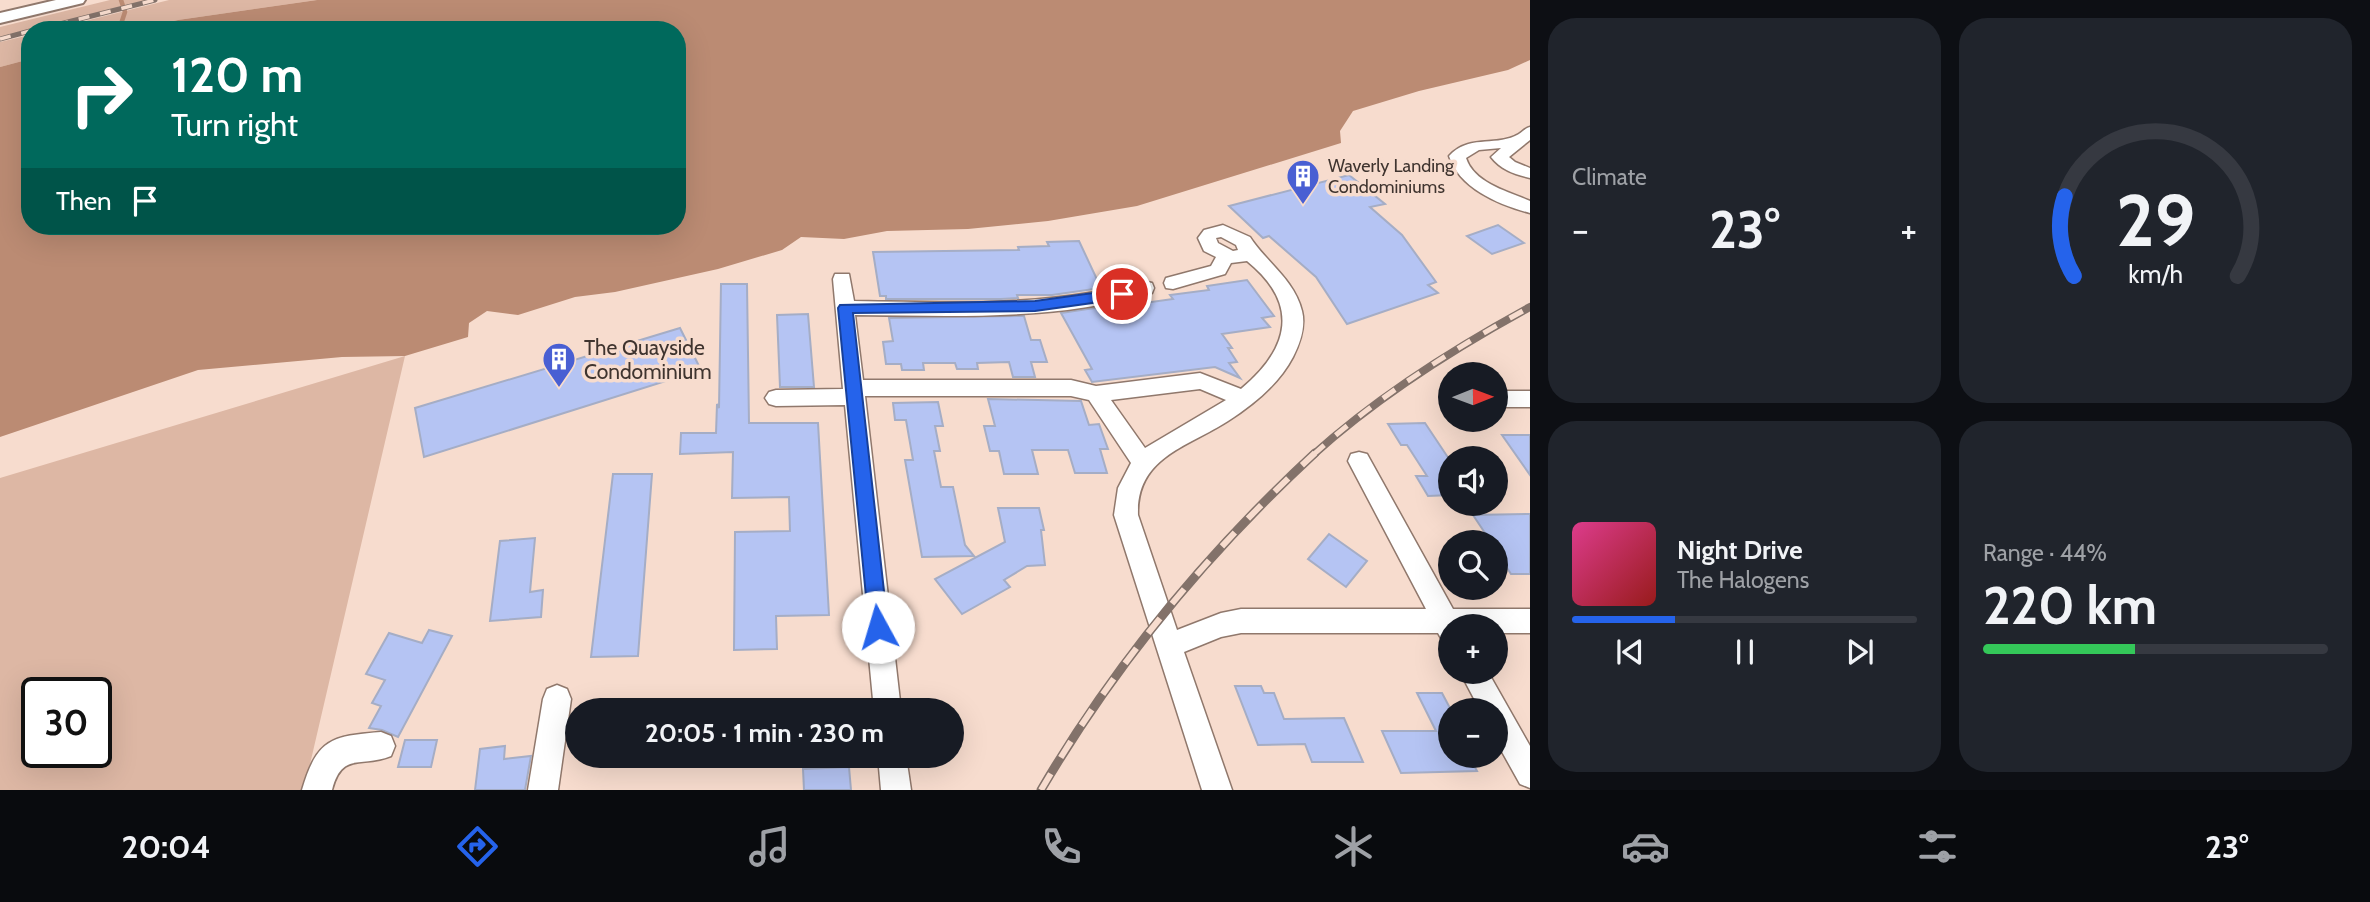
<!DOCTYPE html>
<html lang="en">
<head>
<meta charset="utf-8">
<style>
  body { margin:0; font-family:Cabin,sans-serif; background:#20242c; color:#f1f3f6; height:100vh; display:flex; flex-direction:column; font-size:26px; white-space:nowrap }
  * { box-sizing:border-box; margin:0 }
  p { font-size:23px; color:#9ea1a6 }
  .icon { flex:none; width:38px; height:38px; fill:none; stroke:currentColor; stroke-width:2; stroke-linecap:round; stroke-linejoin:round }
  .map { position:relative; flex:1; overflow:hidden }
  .drawer { display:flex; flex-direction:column; gap:18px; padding:18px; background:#0d0f14; width:840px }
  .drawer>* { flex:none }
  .guide { position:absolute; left:21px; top:21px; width:665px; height:214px; border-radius:28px; box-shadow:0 7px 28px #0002; background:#00695c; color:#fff; overflow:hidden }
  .needle { width:46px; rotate:89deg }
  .buttons { position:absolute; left:1438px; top:362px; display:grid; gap:14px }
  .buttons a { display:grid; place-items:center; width:70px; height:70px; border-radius:50%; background:#171b24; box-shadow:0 7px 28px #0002; font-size:35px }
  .speed { position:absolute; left:21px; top:677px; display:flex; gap:14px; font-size:35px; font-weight:700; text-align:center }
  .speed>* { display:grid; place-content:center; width:91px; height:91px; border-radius:50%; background:#171b24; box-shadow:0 7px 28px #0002; line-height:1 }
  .speed .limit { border:4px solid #111; border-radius:10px; background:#fff; color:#111 }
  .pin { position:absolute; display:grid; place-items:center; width:60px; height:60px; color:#fff; margin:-30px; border:4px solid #fff; border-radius:50%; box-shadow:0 2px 7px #0007 }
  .me { position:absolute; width:77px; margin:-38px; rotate:354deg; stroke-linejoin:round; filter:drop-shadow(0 0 5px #0008) }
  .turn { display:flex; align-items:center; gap:24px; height:147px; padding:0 35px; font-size:32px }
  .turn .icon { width:91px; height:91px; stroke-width:2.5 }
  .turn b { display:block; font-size:49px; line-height:60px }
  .then { display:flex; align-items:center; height:66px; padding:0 35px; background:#0003; gap:14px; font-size:26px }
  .big { font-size:52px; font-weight:800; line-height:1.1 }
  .drawer .widget { flex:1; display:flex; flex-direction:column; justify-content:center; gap:10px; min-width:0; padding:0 24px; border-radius:28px; background:#20242c }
  .drawer .dial { align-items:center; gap:0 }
  .dial svg { height:182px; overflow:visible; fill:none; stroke:#363941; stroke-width:7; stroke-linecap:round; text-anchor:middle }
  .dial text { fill:#f1f3f6; stroke:none }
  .song { display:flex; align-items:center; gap:21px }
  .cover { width:84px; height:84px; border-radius:10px; background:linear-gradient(135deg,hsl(330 70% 55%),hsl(0 70% 35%)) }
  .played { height:7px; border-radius:4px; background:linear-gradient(90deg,#2563eb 30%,#363941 30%) }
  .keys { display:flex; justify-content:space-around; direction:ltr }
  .heat { display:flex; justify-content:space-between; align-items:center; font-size:38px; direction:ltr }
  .charge { height:10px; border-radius:5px; background:linear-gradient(90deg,#34c759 44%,#363941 0) }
  .drawer .tiles { flex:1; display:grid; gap:18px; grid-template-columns:repeat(2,1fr) }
  .trip { position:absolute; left:565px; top:698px; width:399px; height:70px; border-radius:35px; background:#171b24; box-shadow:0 7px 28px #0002; font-weight:800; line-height:70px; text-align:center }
  .menu { display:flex; height:112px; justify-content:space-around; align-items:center; background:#090b0e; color:#9ea1a6 }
  .menu .icon { width:49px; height:49px }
  .menu .on { color:#2563eb }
  .menu b { font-size:32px; color:#f1f3f6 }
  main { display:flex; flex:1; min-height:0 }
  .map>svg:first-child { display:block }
</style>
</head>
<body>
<main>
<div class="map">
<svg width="1530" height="790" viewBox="0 0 1530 790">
  <rect width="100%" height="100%" fill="#f7dcce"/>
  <g fill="#ddb7a4" fill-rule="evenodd">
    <polygon points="110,0 150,0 0,37 0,27"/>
    <polygon points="169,0 317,0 178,20 136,30 49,30"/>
    <polygon points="30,35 30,59 0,67 0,42"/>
    <path d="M405,356l-101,434h-304v-312zM37,693h59v59h-59z"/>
  </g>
  <polygon fill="#bb8b73" points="317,0 1530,0 1530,60 1508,70 1419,91 1353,111 1340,131 1341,143 1137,206 1048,221 968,229 887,231 844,239 801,237 782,250 718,269 615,292 575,297 518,315 487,311 469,323 468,337 405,356 342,357 198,370 0,437 0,67 30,59 30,226 677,226 677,30 136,30 178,20"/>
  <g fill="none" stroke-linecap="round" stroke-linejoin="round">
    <polyline stroke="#bb8b73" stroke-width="4.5" points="119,30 125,12 121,0"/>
  </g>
  <g fill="#b5c4f3" stroke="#a5adc5" stroke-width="2">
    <polygon points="1349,175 1385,204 1370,207 1402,235 1436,282 1428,285 1438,293 1347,324 1316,277 1269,236 1263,238 1229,206"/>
    <polygon points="1498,225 1524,243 1492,254 1467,236"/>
    <polygon points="1079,241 1101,288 1052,295 1017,295 1018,298 1001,299 886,299 886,296 880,296 873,252 1019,250 1018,247 1049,246 1047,242"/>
    <polygon points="1247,280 1274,316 1262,318 1270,327 1222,334 1232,348 1228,348 1237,362 1229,363 1240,378 1215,367 1092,382 1085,370 1092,369 1061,313 1108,306 1110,312 1147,308 1144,303 1173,299 1170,295 1209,290 1207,286"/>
    <polygon points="721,284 747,284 749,423 818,423 829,615 776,616 777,649 734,650 735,532 790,531 789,497 732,498 733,452 680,454 681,433 716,433 717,404 719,408"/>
    <polygon points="808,314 814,387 780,387 777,315"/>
    <polygon points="1024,316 1031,340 1040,340 1047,362 1031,362 1035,377 1013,377 1009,362 977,363 978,369 957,369 955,363 923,363 924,370 902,370 901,364 886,364 883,342 893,341 889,318"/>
    <polygon points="680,328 701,370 424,457 415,408"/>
    <polygon points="988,399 1081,401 1089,425 1099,424 1108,449 1100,449 1107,473 1075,473 1068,450 1032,450 1038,474 1004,474 999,451 990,451 984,426 995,426"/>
    <polygon points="938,402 943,426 935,426 940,451 934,451 941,487 953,487 965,545 974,556 922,557 905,460 913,460 906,420 895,420 893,403"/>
    <polygon points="1425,423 1451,462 1451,495 1428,496 1416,476 1427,476 1407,445 1401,445 1388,424"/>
    <polygon points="1502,435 1530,435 1530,475"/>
    <polygon points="613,474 652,474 638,656 591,657"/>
    <polygon points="998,508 1039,508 1044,530 1041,530 1045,565 1027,566 1004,580 1010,587 962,614 935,579 1005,542"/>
    <polygon points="1530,514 1530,574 1511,574 1496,551 1496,542 1491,542 1473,515"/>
    <polygon points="1329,534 1367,561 1346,587 1308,559"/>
    <polygon points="535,538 530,592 543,590 541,617 490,621 500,541"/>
    <polygon points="429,630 452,636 398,737 382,730 369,728 381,706 372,703 385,680 366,674 389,633 422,643"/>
    <polygon points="1235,686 1261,686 1264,693 1274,693 1284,719 1344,718 1363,762 1312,762 1305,744 1258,745"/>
    <polygon points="1417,693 1442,693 1451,710 1451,756 1469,756 1477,771 1401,773 1382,731 1436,731"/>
    <polygon points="405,740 437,740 431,767 398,767"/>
    <polygon points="505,746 504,759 531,756 525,790 475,790 480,749"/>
    <polygon points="849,767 851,790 804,790 803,769"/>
  </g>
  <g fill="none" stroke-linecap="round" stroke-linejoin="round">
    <defs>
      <g id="minor">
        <path d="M1530,127v13l-21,17 6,5 15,6v10c-16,-4 -29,-8 -39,-21l10,-9 -22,2 -13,8c8,25 41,33 64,43v12c-31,-8 -71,-25 -81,-57 19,-21 44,-10 66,-20 6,-2 8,-7 15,-9z"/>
        <path d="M1223,225l27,12c16,25 44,42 52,74 4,16 -2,32 -9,46 -14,27 -40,48 -65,64 -40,26 -92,36 -90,94l39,115 44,-17 20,-4h185l-78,-148 3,-7 8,-2 8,2 86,155h77v24h-34v-7h-45v17l-9,-3 -4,-7h-197l-20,4 -37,15 48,138h-30l-88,-275 4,-27 13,-25 -42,-63 -18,-4h-206l36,314h-27l-29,-305 -69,1 -7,-2 -4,-6 4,-6 7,-2 67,-1 -10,-110 2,-5h14l5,27c78,1 157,5 235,-8 18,-3 45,-15 63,-10l2,5 -2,5c-97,28 -197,23 -297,22l8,65h208l25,6 104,-13 41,16c49,-41 59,-85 6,-128l-16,2 -6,11 -52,15 -7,-1 -2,-5 2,-5 45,-12 5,-9 -12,-6 -6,-13 6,-8zM1221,237l15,8 2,5 -5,1 -15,-8 -2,-5zM1200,389l26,11 -81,48 -34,-48z"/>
        <rect x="1496" y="391" width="34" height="16"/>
        <polygon points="1460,672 1488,672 1530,746 1530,788 1520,784 1496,741 1496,710 1480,710"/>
        <polygon points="557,685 567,689 571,699 558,790 528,790 543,699 547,689"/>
        <path d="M381,732l10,4 4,10 -4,10c-29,12 -49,-5 -59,34h-30c15,-51 29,-54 79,-58z"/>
        <polygon points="878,756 906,756 911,790 881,790"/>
      </g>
      <polygon id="major" points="56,0 85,0 83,3 0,23 0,13"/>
    </defs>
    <use href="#minor" stroke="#90786c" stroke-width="3"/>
    <use href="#major" stroke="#90786c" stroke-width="4"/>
    <use href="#minor" fill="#fff" fill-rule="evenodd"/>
    <use href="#major" fill="#fff" fill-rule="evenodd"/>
    <defs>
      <g id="rail-far2">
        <polyline points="36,30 155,0"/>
        <polyline points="0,39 30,31"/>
      </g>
      <path id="rail-far1" d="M1313,455c65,-59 140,-106 217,-148"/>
      <path id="rail" d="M1041,790c74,-126 167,-238 274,-337"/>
    </defs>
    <use href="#rail-far2" stroke="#83726a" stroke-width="5"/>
    <use href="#rail-far1" stroke="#83726a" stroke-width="8"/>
    <use href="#rail" stroke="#83726a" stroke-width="9"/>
    <use href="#rail-far2" stroke="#f7dcce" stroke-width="3.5" stroke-dasharray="11" stroke-linecap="butt"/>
    <use href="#rail-far1" stroke="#f7dcce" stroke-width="5" stroke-dasharray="15" stroke-linecap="butt"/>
    <use href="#rail" stroke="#f7dcce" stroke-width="6" stroke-dasharray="19" stroke-linecap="butt"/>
  </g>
  <polygon fill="#2563eb" stroke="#184099" stroke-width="2" points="1122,289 1128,291 1130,294 1128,298 1035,311 853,313 888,627 885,634 878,637 871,634 869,627 838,308 840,305 1035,301"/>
  <defs>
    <symbol id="building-pin" viewBox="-11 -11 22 30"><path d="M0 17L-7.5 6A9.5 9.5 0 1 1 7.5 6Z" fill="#495fd3" stroke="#f7dcce"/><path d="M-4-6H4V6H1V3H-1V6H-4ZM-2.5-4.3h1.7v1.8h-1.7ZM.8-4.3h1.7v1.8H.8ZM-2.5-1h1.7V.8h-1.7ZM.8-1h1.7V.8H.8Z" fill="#fff"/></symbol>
  </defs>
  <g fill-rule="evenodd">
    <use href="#building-pin" x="1284" y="157" width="38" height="52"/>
    <use href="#building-pin" x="540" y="340" width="38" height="52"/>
  </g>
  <g text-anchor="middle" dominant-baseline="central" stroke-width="7" stroke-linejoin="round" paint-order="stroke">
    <g font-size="18" fill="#3f342f" stroke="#f7dcce" text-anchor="start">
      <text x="1328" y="166">Waverly Landing<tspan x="1328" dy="21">Condominiums</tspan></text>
    </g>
    <g font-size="21" fill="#3f342f" stroke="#f7dcce" text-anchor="start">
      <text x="584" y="347">The Quayside<tspan x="584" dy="24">Condominium</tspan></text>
    </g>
  </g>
</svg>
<div class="buttons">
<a><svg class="needle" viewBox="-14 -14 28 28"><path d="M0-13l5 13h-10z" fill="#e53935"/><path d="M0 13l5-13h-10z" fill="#9ea1a6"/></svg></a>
<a><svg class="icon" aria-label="sound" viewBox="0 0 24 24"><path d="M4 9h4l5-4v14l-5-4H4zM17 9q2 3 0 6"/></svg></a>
<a><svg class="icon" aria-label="search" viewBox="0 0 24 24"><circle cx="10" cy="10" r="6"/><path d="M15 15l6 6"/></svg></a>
<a>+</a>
<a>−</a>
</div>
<div class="speed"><div class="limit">30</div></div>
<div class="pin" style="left:1122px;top:294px;background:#d93025"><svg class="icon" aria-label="arrive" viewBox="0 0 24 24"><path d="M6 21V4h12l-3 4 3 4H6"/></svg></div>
<svg class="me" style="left:878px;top:627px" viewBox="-20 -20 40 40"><circle r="19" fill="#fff"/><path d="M0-13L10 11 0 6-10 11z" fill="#2563eb"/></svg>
<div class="trip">20:05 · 1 min · 230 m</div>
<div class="guide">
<div class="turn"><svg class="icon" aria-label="right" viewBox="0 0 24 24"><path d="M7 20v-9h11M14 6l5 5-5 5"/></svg><div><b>120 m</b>Turn right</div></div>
<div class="then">Then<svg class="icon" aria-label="arrive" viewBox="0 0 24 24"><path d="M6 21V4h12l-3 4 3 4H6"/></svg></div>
</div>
</div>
<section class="drawer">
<div class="tiles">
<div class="widget"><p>Climate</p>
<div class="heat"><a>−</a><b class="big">23°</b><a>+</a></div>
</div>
<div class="widget dial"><svg viewBox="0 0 100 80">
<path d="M14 69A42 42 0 1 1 86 69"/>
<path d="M14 69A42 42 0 0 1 10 34" stroke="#2563eb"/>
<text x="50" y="56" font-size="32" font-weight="700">29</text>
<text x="50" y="72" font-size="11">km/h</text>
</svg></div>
<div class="widget">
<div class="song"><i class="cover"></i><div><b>Night Drive</b><p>The Halogens</p></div></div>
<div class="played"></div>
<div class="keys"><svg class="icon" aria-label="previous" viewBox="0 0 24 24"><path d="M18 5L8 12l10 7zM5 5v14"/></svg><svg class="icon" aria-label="pause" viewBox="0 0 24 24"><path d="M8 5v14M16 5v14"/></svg><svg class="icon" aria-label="next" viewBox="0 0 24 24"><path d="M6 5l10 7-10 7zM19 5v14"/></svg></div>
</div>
<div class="widget"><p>Range · 44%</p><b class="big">220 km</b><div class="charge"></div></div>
</div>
</section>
</main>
<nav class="menu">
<b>20:04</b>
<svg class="icon on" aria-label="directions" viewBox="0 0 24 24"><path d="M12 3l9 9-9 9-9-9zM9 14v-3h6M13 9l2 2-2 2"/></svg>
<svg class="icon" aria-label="music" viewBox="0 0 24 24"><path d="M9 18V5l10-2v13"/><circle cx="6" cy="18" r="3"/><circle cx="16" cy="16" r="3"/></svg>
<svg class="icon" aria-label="phone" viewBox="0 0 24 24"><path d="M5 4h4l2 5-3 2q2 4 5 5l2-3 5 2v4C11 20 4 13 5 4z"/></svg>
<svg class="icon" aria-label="climate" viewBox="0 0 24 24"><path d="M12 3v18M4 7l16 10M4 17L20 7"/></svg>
<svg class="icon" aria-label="car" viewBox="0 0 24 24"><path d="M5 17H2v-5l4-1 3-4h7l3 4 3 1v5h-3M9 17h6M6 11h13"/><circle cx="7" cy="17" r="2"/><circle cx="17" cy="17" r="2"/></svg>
<svg class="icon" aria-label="filters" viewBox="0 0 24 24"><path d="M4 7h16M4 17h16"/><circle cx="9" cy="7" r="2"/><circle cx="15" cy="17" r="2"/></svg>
<b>23°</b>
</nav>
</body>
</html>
